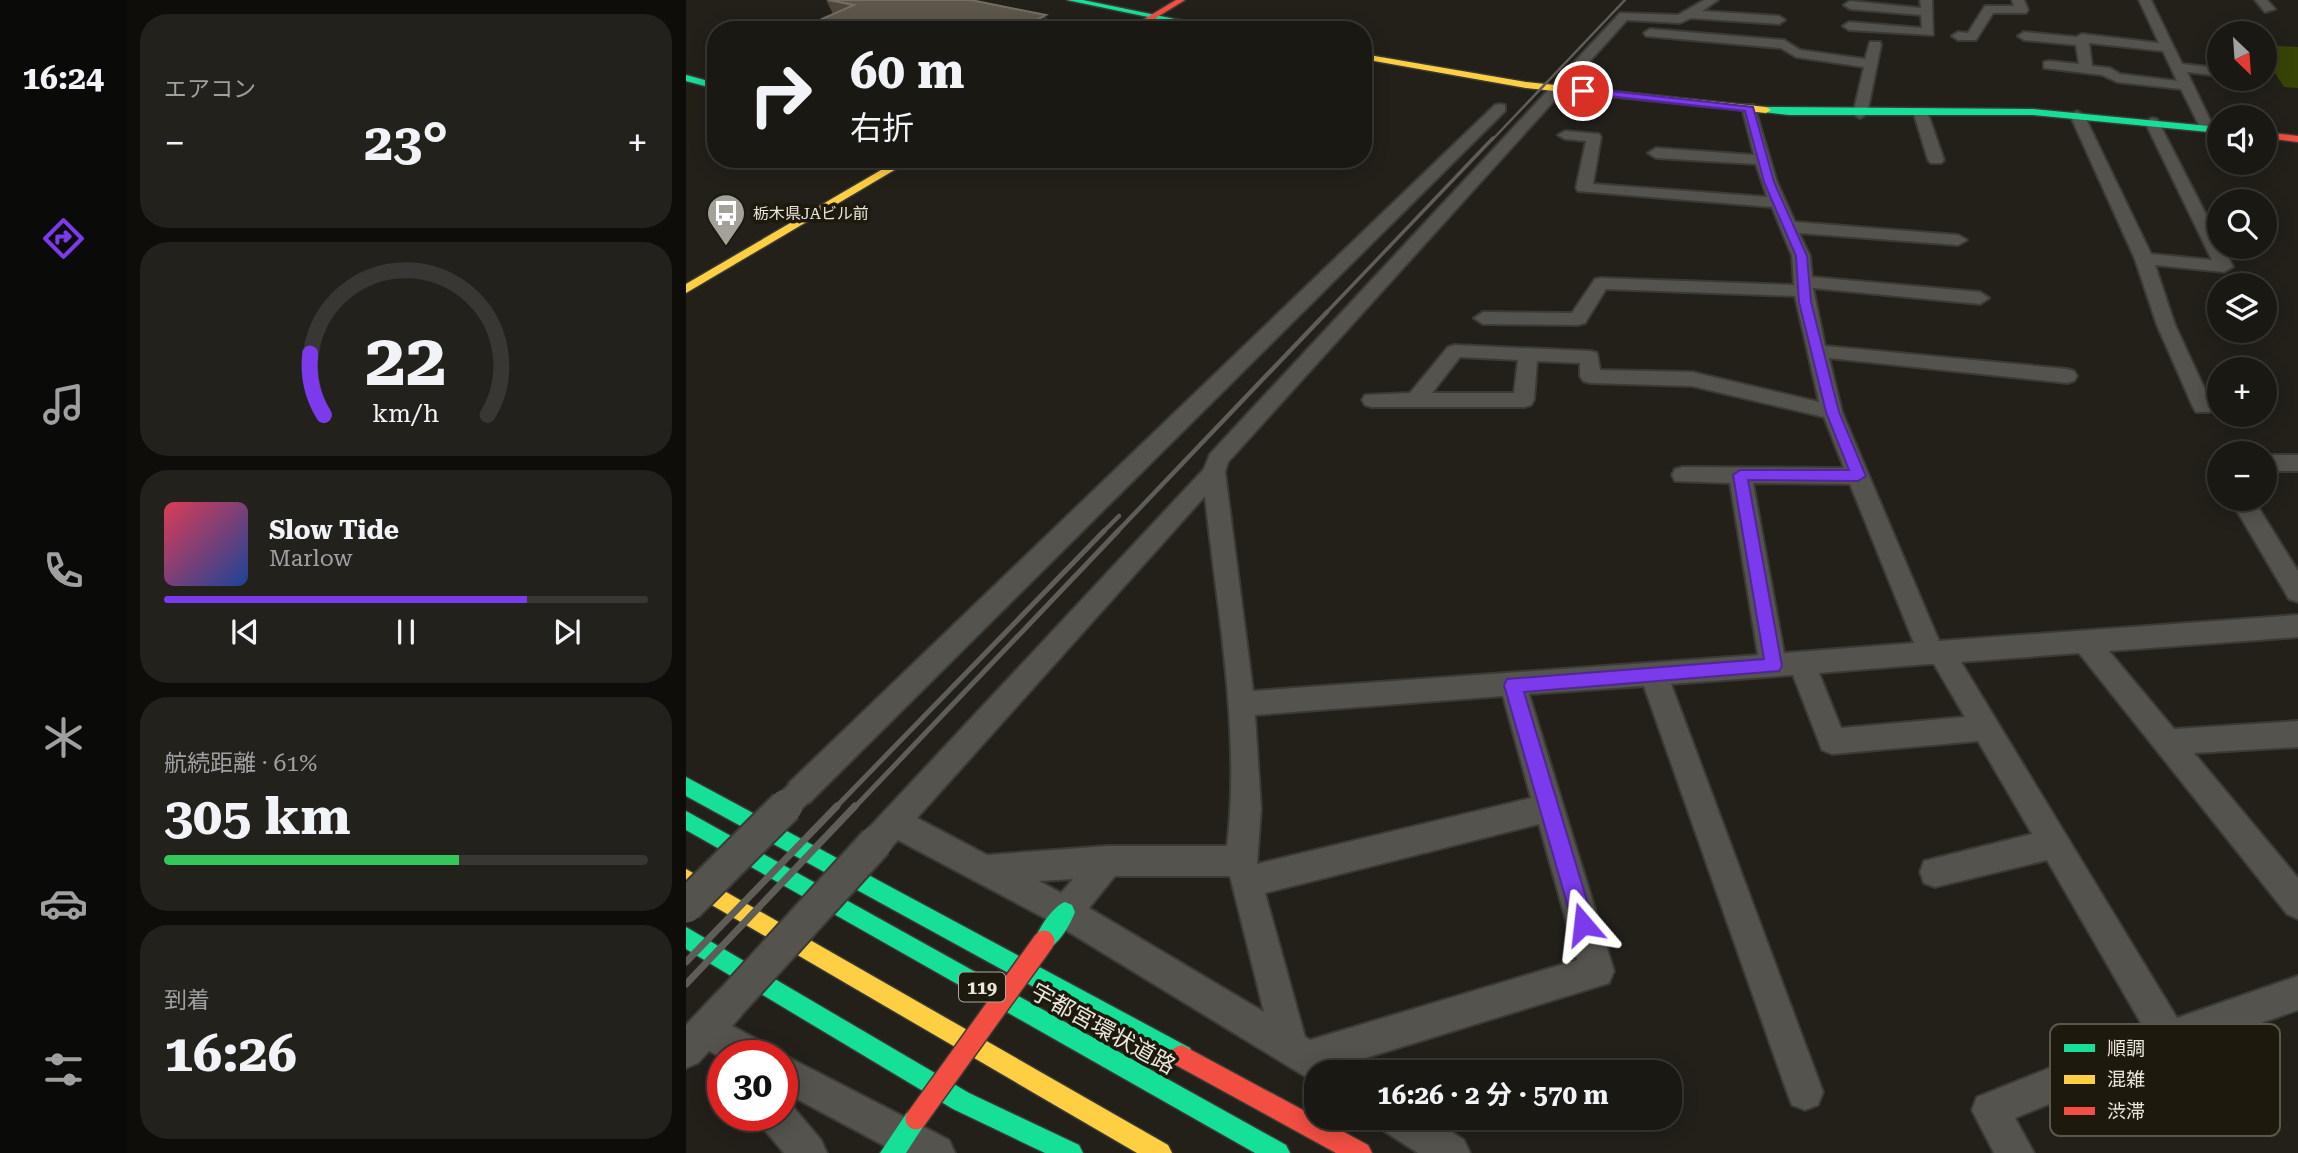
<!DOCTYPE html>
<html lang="ja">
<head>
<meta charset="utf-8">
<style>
  body { margin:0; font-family:"Roboto Serif","Noto Sans JP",serif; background:#23211c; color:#f1f3f6; height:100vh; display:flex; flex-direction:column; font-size:26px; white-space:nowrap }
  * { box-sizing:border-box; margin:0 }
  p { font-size:23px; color:#9fa0a0 }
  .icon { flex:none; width:38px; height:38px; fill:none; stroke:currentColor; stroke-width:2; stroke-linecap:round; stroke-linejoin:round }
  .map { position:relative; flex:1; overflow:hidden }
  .sheet { display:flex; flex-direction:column; gap:14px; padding:14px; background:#0e0d0a; width:560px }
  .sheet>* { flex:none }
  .guide { position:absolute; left:21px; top:21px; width:665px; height:147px; border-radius:28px; box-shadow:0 4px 18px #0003,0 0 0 2px #383733; background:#1a1813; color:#f1f3f6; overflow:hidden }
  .needle { width:46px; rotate:155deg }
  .controls { position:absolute; left:1521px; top:21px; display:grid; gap:14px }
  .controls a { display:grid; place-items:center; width:70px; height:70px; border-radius:50%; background:#1a1813; box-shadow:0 4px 18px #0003,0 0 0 2px #383733; font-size:35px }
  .speed { position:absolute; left:21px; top:1040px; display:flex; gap:14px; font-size:35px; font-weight:700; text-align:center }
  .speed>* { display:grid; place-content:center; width:91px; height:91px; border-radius:50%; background:#1a1813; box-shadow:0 4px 18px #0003,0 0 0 2px #383733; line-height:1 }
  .speed .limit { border:10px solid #d22; background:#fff; color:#111 }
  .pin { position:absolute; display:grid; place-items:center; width:60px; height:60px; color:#fff; margin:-30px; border:4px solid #fff; border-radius:50%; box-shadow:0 2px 7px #0007 }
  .me { position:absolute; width:77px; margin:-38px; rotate:343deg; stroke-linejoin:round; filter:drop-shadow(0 0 5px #0008) }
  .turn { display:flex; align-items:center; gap:24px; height:147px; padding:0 28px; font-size:32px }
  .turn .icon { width:91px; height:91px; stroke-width:2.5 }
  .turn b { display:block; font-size:49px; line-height:60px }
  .big { font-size:52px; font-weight:700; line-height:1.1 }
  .sheet .tile { flex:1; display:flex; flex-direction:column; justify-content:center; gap:10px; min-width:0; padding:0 24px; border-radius:28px; background:#23211c }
  .sheet .dial { align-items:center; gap:0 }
  .dial svg { height:182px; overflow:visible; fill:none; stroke:#383733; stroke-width:7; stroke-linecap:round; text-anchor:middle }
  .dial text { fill:#f1f3f6; stroke:none }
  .song { display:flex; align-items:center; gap:21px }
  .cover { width:84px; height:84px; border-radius:10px; background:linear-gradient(135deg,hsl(350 70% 55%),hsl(220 70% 35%)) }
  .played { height:7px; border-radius:4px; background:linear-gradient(90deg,#7c3aed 75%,#383733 75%) }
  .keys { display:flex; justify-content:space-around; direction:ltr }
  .heat { display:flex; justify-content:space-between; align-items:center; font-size:38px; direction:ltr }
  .charge { height:10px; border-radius:5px; background:linear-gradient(90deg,#34c759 61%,#383733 0) }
  .trip { position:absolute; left:618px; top:1060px; width:378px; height:70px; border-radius:28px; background:#1a1813; box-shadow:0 4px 18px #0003,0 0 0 2px #383733; font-weight:700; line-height:70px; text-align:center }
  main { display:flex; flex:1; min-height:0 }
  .tabs { display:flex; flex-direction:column; width:126px; justify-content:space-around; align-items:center; background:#0a0a08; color:#9fa0a0 }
  .tabs .icon { width:49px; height:49px }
  .tabs .on { color:#7c3aed }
  .tabs b { font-size:32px; color:#f1f3f6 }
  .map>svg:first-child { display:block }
</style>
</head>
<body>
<main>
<nav class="tabs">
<b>16:24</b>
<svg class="icon on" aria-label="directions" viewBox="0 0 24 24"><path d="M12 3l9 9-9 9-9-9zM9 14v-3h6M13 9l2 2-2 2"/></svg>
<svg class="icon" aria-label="music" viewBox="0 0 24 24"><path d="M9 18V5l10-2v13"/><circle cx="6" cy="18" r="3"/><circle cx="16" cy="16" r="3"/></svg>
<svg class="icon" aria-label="phone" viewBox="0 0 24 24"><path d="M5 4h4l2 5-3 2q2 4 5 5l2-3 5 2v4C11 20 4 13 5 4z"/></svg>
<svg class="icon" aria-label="climate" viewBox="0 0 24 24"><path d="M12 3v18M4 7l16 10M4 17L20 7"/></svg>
<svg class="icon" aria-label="car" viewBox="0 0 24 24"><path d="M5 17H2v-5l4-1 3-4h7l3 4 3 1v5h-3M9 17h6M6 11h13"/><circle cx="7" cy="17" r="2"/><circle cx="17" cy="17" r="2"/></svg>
<svg class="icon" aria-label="filters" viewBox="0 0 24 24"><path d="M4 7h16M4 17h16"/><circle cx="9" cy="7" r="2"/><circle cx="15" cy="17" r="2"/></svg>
</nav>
<section class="sheet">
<div class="tile"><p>エアコン</p>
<div class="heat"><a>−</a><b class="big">23°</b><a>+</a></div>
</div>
<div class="tile dial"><svg viewBox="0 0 100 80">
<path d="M14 69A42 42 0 1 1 86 69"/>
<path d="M14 69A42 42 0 0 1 8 42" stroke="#7c3aed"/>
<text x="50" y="56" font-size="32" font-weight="700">22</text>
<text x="50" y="72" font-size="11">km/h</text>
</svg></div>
<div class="tile">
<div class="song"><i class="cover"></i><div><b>Slow Tide</b><p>Marlow</p></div></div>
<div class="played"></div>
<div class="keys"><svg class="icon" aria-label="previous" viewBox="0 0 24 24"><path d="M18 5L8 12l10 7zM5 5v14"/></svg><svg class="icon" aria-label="pause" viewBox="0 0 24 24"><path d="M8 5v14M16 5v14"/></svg><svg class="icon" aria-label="next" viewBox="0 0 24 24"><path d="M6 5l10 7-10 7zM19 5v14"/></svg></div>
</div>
<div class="tile"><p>航続距離 · 61%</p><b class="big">305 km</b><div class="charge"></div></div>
<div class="tile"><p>到着</p><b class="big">16:26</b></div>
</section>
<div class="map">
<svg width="1612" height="1153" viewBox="0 0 1612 1153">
  <rect width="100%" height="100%" fill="#222019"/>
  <polygon fill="#384406" points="1578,45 1612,47 1612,88 1598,87 1579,58"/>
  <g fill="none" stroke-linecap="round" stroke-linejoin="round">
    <defs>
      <g id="street">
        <path d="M1018,0h14l-16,11 77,5 6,4 -6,4 -88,-6 -11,5 -53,-3 -399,442 -3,10 28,219 505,-36 -28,-172 -55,-2 -3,-6 3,-6 8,-2 161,1 -20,-51 -132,-31 -102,-3 -7,-2 -3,-5v-13l-43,-2 -3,39 -3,5 -7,2h-152l-7,-2 -3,-5 3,-5 45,-2 38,-46 7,-2 135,6 7,2 3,17 92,2 127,30 -24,-106 -189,-7 -21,34 -7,2 -95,-1 -9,-6 9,-6 89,1 23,-34 6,-1 193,7 -2,-29 -20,-49 -194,-16 -2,-3 10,-47 -21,-2 -7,-4 7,-4 34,3 2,3 -8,47 174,13 -11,-33 -100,-6 -8,-5 8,-5 98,7 -12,-47 2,-3h10l23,77 18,40 163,13 9,5 -9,5 -159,-12 11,23 2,21 168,15 9,6 -9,6 -167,-16 12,58 242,23 7,2 3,5 -3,5 -7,2 -238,-25 13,54 97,229 359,-26v22l-189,14 65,78 124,-8v26l-104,6 104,125v41l-11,-5 -208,-261 -118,9 216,356 121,-42v34l-129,45 -154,63 19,35h-40l-22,-43 5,-13 168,-67 -98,-170 -112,27 -11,-4 -4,-11 4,-11 108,-27 -54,-93 -146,13 -10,-4 -29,-75 -122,9 152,408 -5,13 -13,5 -13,-5 -5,-13 -143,-406 -115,8 85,277 -5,12 -263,81 4,9h-34v10l-262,-160 -156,-83 -11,12 -11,5 -11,-5 -4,-10 4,-10 339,-363 6,-15 410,-441 58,2zM774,357l58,3 -4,33h-82zM1067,483l97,1 64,159 -130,10zM519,496c12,113 36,237 22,350h-119l-121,9 -70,-37zM1243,664h5l31,53 -124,11 -22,-55zM817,696l28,102 -274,66 4,-55 -6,-94zM853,824l38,136 -267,80 -5,-3 -40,-144zM429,876h115l34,136 -175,-104zM387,879l-12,14 -22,-12z"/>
        <polygon points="1234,0 1246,0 1247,35 1163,30 1157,26 1163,22 1236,28 1235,15 1164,9 1158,5 1164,1 1235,8"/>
        <polygon points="1326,0 1338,0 1342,10 1340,13 1307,13 1290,40 1272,40 1266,36 1272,32 1282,33 1299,6 1328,6"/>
        <path d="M1453,0h12l31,64 37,4v8l-32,-4 27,56 -2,3h-10l-21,-42 -64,-7 -15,-7 -58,-7v-6l5,-1 30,3 -3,-19 -52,-5 -6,-4 6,-4 52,5 6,-3 77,9zM1403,43l74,8 14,30 -57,-7 -10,-6 -18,-2z"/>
        <polygon points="1569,0 1581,0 1589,9 1579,12"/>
        <polygon points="964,29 1098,40 1114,50 1179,59 1184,42 1194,42 1195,45 1181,114 1174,118 1167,114 1178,67 1110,57 1095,48 960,36 958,33"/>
        <polygon points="1551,79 1565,79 1568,84 1566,87 1556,87"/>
        <polygon points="814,104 819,105 819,111 123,803 113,807 103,803 98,793 103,783 809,105"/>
        <polygon points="1235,110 1242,114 1258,160 1255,163 1245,163 1242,160 1228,114"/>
        <polygon points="1391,111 1398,115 1465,254 1526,260 1459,122 1466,118 1471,119 1533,240 1533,247 1537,247 1547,267 1538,272 1469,265 1489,325 1527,407 1524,412 1510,412 1507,407 1471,325 1449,259 1384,115"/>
        <rect x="1578" y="455" width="34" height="16"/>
        <polygon points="1544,499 1567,499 1612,571 1612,602 1603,599"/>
        <polygon points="43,987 55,992 60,1004 55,1016 46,1026 78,1043 83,1055 37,1055 37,1058 23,1051 12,1063 0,1068 0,1025 31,992"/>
        <polygon points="96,1054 263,1140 269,1153 212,1153 96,1091 96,1055 94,1055"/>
        <polygon points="96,1099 103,1102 135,1140 141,1153 98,1153 77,1128 72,1115 96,1115"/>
        <polygon points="693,1118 744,1118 778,1140 784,1153 732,1153 698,1131"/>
      </g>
      <g id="fast">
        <polygon points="381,0 397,0 542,30 524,30"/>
        <polygon points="0,75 30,83 30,89 0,81"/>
        <polygon points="1080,107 1347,109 1533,127 1533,133 1347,115 1103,115 1077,112 1077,108"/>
        <polygon points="0,777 504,1048 507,1056 504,1064 496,1067 488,1064 0,796"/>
        <polygon points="0,811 600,1145 604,1153 569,1153 0,830"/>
        <path d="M379,902l7,3 3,7c-5,13 -17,34 -31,39l-7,-3 -3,-7c5,-13 18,-34 31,-39z"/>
        <polygon points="0,927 283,1093 393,1145 397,1153 359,1153 267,1109 0,949"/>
        <polygon points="230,1107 238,1111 242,1119 220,1153 194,1153 222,1111"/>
      </g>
      <g id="slow">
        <polygon points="677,54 840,82 1080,107 1085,110 1080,113 840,88 677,59"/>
        <polygon points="214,159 227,159 0,293 0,284"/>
        <polygon points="0,869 482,1145 486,1153 451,1153 0,890"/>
      </g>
      <g id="jam">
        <polygon points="490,0 499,0 450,30 440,30"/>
        <polygon points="1578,132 1612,136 1612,142 1578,138"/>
        <polygon points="496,1045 682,1145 686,1153 650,1153 488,1064 485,1056 488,1048"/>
      </g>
    </defs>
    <use href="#street" stroke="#3b3a34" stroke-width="4"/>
    <use href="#fast" stroke="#3b3a34" stroke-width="3"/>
    <use href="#slow" stroke="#3b3a34" stroke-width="3"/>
    <use href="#jam" stroke="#3b3a34" stroke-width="3"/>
    <use href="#street" fill="#54534d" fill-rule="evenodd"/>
    <use href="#fast" fill="#16e098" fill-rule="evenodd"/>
    <use href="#slow" fill="#ffcf43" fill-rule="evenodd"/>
    <use href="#jam" fill="#f24e42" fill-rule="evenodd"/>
    <polyline stroke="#5e5d58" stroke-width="2.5" points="806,140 939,0"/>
    <polyline stroke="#5e5d58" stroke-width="3.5" points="639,314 807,138"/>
    <g stroke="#5e5d58" stroke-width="4.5">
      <polyline points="416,533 433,516"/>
      <polyline points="430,533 641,312"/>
    </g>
    <g stroke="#5e5d58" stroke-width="5">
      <polyline points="149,808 418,531"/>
      <polyline points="168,808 432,531"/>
    </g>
    <g stroke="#5e5d58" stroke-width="7">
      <polyline points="0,962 151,806"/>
      <polyline points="0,984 169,806"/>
    </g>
    <defs>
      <polyline id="street-bridge-far1" points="98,808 113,793"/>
      <g id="street-bridge">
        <polyline points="0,906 100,806"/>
        <polyline points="43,1004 190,842"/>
      </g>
      <polyline id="jam-bridge" points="230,1119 358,941"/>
    </defs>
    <use href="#street-bridge-far1" stroke="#3b3a34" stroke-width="30" stroke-linecap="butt"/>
    <use href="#street-bridge" stroke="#3b3a34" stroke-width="37" stroke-linecap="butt"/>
    <use href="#jam-bridge" stroke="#3b3a34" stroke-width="24" stroke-linecap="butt"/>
    <use href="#street-bridge-far1" stroke="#54534d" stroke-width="26"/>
    <use href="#street-bridge" stroke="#54534d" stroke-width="33"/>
    <use href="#jam-bridge" stroke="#f24e42" stroke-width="21"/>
  </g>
  <polygon fill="#4d4639" points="140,0 365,30 147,14"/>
  <polygon fill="#353025" points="360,15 365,30 332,30"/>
  <polygon fill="#5d574b" stroke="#736e62" stroke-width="2" points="142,0 285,0 360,15 332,30 111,30 168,5"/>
  <polygon fill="#7c3aed" stroke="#51269a" stroke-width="2" points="897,88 1067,107 1088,182 1121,256 1125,302 1153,412 1180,476 1172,481 1062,480 1096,666 1093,671 838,692 908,924 905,932 897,935 890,932 887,924 818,685 821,679 1078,659 1047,475 1054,470 1163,470 1140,412 1113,302 1110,256 1078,182 1059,111 894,93 893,91"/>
  <defs>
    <symbol id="bus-pin" viewBox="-11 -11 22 30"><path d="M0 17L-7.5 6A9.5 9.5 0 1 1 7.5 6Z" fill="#a3a198" stroke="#1d190c"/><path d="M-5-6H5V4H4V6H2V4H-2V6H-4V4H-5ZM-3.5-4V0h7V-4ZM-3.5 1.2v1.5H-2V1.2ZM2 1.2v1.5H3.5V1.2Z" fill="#fff"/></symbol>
  </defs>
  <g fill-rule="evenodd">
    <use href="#bus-pin" x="18" y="191" width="44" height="60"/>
  </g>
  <g text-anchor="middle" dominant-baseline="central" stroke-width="7" stroke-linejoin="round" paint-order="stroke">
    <g font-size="16" fill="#e8e6dd" stroke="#1d190c" text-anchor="start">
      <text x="67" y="213">栃木県JAビル前</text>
    </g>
    <rect fill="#1d190c" stroke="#aba89e" stroke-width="2" x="273" y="972.5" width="46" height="29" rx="5"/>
    <g font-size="18" font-weight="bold" fill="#e8e6dd">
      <text x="296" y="987">119</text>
    </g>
    <g font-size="23" fill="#e8e6dd" stroke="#1d190c">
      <text transform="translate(417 1029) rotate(29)">宇都宮環状道路</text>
    </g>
  </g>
  <rect x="1364" y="1024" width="230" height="112" rx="10" fill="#1d190c" stroke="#5a564b" stroke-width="2"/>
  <rect x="1378" y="1044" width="31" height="8" fill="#16e098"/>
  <rect x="1378" y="1075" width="31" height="9" fill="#ffcf43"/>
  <rect x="1378" y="1107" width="31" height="8" fill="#f24e42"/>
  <g font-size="19" fill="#e8e6dd">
    <text x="1421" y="1055">順調</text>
    <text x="1421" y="1086">混雑</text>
    <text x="1421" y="1118">渋滞</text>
  </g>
</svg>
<div class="controls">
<a><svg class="needle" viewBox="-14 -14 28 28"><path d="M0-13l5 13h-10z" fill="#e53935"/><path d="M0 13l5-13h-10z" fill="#9fa0a0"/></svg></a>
<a><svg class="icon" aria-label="sound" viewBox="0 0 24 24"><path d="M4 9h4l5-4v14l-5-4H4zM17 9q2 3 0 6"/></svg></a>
<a><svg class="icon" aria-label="search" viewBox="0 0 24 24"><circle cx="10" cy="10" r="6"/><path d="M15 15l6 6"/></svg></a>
<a><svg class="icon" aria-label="layers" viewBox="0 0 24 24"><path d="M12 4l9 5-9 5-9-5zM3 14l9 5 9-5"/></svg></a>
<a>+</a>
<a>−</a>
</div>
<div class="speed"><div class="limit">30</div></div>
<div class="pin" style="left:897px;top:91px;background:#d93025"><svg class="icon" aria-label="arrive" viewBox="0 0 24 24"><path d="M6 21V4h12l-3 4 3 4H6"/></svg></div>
<svg class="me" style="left:897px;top:924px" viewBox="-20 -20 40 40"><path d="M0-17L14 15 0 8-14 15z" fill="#7c3aed" stroke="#fff" stroke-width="4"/></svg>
<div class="trip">16:26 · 2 分 · 570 m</div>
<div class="guide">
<div class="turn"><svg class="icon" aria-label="right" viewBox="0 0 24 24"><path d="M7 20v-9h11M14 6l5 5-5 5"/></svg><div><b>60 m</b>右折</div></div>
</div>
</div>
</main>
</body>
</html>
